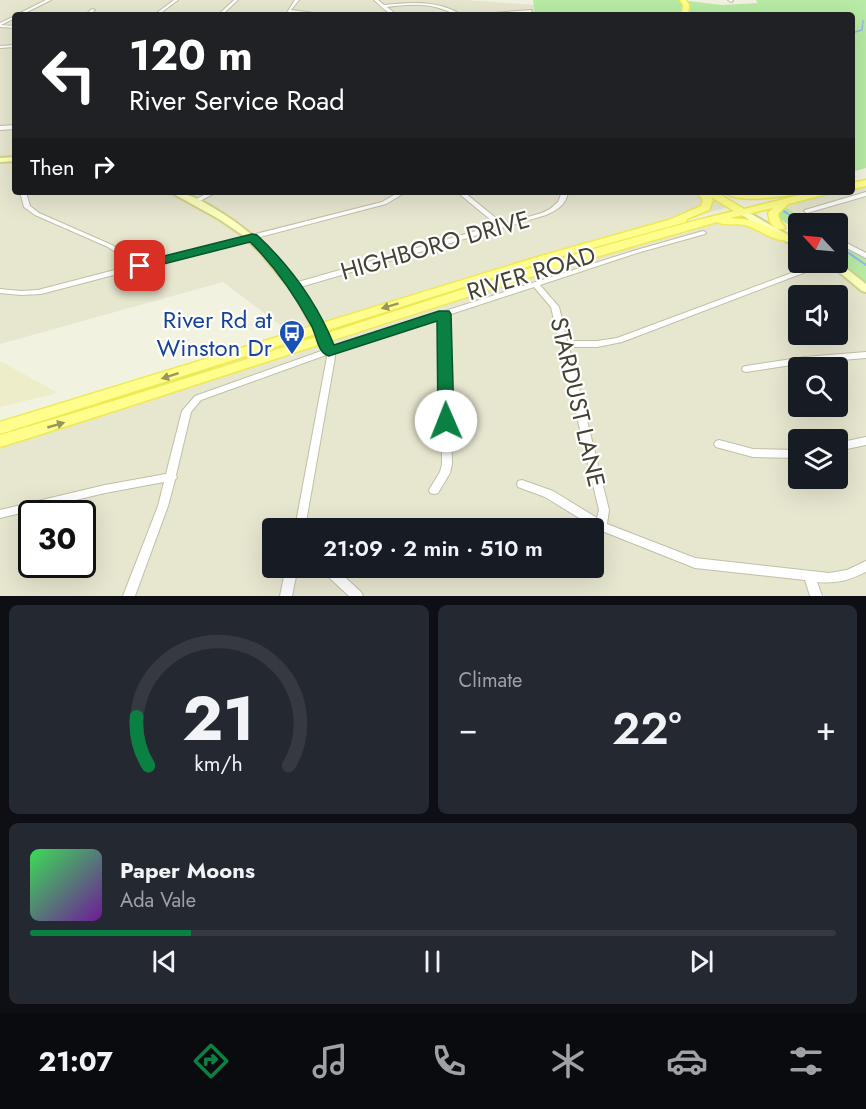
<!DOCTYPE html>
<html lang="en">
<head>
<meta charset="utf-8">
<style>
  body { margin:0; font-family:Jost,sans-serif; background:#242831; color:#f1f3f6; height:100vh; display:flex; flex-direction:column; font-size:22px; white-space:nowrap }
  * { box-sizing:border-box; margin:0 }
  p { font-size:20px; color:#9ea1a6 }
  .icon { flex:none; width:33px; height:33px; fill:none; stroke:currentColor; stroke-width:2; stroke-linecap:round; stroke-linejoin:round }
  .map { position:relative; height:596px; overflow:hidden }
  .details { display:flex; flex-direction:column; gap:9px; padding:9px; background:#0d0f14; flex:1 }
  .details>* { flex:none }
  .top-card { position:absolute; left:12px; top:12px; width:843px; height:183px; border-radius:6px; box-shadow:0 6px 24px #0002; background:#202124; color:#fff; overflow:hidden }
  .needle { width:39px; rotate:296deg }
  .tools { position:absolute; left:788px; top:213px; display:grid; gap:12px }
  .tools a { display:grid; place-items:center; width:60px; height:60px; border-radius:6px; background:#171b24; box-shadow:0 6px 24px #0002; font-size:30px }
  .speed { position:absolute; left:18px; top:500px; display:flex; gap:12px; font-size:30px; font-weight:700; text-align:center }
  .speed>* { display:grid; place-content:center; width:78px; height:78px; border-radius:50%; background:#171b24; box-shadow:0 6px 24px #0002; line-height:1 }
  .speed .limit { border:3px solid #111; border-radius:9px; background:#fff; color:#111 }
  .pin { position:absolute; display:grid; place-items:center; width:51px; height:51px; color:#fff; margin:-26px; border-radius:12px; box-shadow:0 3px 9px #0006 }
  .me { position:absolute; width:66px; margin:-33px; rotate:359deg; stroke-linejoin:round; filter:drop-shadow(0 0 4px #0008) }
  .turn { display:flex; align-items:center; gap:21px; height:126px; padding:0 18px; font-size:27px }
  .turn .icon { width:78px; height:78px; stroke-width:2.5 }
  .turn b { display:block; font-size:42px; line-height:51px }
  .then { display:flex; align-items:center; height:57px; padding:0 18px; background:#0003; gap:12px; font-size:22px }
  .big { font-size:45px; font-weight:600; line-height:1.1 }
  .details .tile { flex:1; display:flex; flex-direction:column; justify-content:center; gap:9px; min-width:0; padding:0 21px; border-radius:9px; background:#242831 }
  .details .dial { align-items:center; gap:0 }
  .dial svg { height:156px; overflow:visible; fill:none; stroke:#363941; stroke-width:7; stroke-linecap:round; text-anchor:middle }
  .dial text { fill:#f1f3f6; stroke:none }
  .song { display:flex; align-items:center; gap:18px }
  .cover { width:72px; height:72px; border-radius:9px; background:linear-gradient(135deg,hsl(130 70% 55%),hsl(280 70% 35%)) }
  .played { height:6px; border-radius:3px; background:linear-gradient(90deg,#0b8043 20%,#363941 20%) }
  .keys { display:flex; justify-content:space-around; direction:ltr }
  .heat { display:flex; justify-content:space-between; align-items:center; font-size:33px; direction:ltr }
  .details .tiles { flex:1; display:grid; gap:9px; grid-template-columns:1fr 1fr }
  .tile:last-child { grid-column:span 2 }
  .trip { position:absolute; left:262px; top:518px; width:342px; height:60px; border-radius:6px; background:#171b24; box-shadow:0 6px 24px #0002; font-weight:600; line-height:60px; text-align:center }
  .dock { display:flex; height:96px; justify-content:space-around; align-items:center; background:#090b0e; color:#9ea1a6 }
  .dock .icon { width:42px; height:42px }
  .dock .selected { color:#0b8043 }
  .dock b { font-size:27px; color:#f1f3f6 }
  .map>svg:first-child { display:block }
</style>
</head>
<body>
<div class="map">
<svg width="866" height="596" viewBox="0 0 866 596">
  <rect width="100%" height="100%" fill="#f2f2e1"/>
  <g fill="#e7e6cf" fill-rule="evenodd">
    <polygon points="0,0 465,0 534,5 535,15 15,15 15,192 709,192 732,206 545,258 295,336 223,282 0,344"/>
    <polygon points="866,183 866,256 837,240 837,224 811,223 778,203 824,192 852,192 852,186"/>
    <path d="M741,211l57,34v17l34,1 34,26v307h-866v-155zM798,296h39v38h-39zM798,368h39v38h-39zM798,440h39v38h-39zM32,513h50v51h-50zM273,528h321v39h-321z"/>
  </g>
  <polygon fill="#ededc9" points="0,361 58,393 0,407"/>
  <g fill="#b8eba5">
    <polygon points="533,0 680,0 722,5 758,3 756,0 866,0 866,168 852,172 852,15 535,15"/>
    <polygon points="785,207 811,223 798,224 798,231 780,219 778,212"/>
    <polygon points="837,240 866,256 866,283 837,258"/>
    <polygon points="246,355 186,379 0,437 0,432"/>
  </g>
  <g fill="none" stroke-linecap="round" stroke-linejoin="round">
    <g stroke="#96b4f6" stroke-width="1.5">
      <polyline points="852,33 862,30 863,21"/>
      <polyline points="852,36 854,42"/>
    </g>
    <g stroke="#96b4f6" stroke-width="2">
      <polyline points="781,209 802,224"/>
      <polyline points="837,245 866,265"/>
    </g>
    <defs>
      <g id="street">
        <polygon points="46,0 51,0 21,15 16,15"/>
        <polygon points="174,0 178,0 158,15 154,15"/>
        <polygon points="234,0 238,0 222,15 218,15"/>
        <polygon points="295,0 299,0 291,10 329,15 290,12 288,14 286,14"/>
        <path d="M374,0h4l6,5c26,-3 55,-5 78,10 -8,0 -15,-5 -23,-7 -17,-5 -35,-3 -52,-1l10,8c-9,0 -17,-10 -23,-15z"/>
        <polygon points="728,0 732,0 733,1 731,2"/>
        <polygon points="92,9 95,10 89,15 85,15"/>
        <polygon points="532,10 531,12 476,15 478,14"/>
        <polygon points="15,16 15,18 1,25 15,26 15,28 0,27 0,23"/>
        <polygon points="15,45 15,47 0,48 0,46"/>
        <polygon points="15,125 15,129 0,130 0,126"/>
        <polygon points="20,192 26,192 30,206 39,213 112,245 141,263 382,202 399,192 406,192 386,204 41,294 21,295 0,293 0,289 21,291 38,290 134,265 108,247 35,215 24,207"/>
        <polygon points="209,192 217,192 198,202 196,203 193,201"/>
        <path d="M457,192h7l39,32 39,-11 8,-4 8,-7 4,-10h6c-2,13 -11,18 -22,23l-249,73h-6l-1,-2 1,-2 206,-59z"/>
        <polygon points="866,192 866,196 807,213 804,211 805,210"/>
        <path d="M703,231l2,1 1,1 -1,1 -68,19 -97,32 19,22 8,34h30l20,-3 204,-76h11l-210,80 -25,5h-28l40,163 -2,14 88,34 134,15 18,-3 19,-9v11c-17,8 -29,12 -49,10l5,14h-12l-5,-16 -110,-12 -98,-39 -52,-32 -27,-10 -1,-3 1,-3 4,-1 31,11 44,27 2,-8 -48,-203 -17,-20 -86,28 4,149 -2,9 -12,20 -4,1 -4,-1 -1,-3 11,-18 2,-8 -2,-146 -106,34 1,5 -30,171h-10l32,-171 -1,-2 -125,45 -10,12 -15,63 1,2 -2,3 -7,26 -33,90h-12l35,-90 6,-24 -59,11 -105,25v-8l105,-25 61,-11 16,-63 13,-15 129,-46 -3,-11 1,-2h6l4,10 301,-96z"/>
        <polygon points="837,238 866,253 866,258 837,243"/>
        <polygon points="866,352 866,358 805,363 746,372 743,371 742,369 743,367 746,366 805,357"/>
        <polygon points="866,437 866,445 837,451 837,443"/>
        <polygon points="719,440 753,449 798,450 798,458 753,457 716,447 714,444 716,441"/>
        <path d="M272,519l13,6 1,3c-8,0 -16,2 -19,-5l1,-3z"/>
        <polygon points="286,567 298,567 292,596 280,596"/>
        <polygon points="320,567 334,567 361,592 363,596 349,596 322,571"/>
      </g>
      <g id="secondary">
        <polygon points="15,157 15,161 0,162 0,158"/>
        <path d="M170,192c16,0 29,7 42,15 54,31 91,77 119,132l-2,3h-8l-28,-50 -33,-40 -19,-18 -22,-15z"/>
        <polygon points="741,208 798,241 798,248 738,213 738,209"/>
        <polygon points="837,261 866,284 866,292 862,291 827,262 837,262"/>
      </g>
      <g id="primary">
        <polygon points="680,0 686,0 689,5 688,15 682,15 683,5"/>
        <polygon points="866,180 866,186 852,189 852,183"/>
        <path d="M697,192h19l28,17 68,-17h17l-2,2 -39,10 -10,10 2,7 5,6 -1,2h-8l-6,-7 -2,-9 5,-5 -43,10 20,2 40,16 1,2 -1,2c-15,3 -31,-11 -45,-15 -9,-2 -20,1 -28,-3 -241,67 -477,151 -717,225v-12c123,-36 246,-75 368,-115 121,-39 243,-79 366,-109l-23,-14 2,3 -4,10 -22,9 -1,3 -137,38 -549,174v-12l541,-166 128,-36 32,-14 2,-6z"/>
        <path d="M723,192h74l-5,3c-21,2 -51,9 -69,-3z"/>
      </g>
    </defs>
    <use href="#street" stroke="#c1bfa6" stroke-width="2"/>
    <use href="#secondary" stroke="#d2d38a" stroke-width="4"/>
    <use href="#primary" stroke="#eeea54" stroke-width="3"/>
    <use href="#street" fill="#fff" fill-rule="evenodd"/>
    <use href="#secondary" fill="#fdffbe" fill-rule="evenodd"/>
    <use href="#primary" fill="#fffe8d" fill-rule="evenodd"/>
  </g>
  <defs><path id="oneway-solid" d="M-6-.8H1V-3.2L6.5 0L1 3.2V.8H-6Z" transform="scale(1.5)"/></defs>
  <g fill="#98975b">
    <use href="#oneway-solid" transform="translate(390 306) rotate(163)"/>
    <use href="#oneway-solid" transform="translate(170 376) rotate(162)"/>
    <use href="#oneway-solid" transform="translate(56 425) rotate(-16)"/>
  </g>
  <path fill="#0b8043" stroke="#07532c" stroke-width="1.5" d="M252,234l5,1c32,30 60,68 77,110l105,-34h10l2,3 3,107 -2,5 -6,2 -6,-2 -2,-5 -1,-100 -108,35c-12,-3 -12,-21 -18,-31 -17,-31 -36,-59 -61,-83l-110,28 -6,-4 2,-3z"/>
  <defs>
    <symbol id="bus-pin" viewBox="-11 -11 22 30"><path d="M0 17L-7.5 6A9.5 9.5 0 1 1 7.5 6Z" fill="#1a4fb4" stroke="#fff"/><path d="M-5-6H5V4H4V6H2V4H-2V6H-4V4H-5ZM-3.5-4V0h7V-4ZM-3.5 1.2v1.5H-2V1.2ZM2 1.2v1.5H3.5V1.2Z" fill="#fff"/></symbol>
  </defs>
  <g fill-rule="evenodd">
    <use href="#bus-pin" x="277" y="318" width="30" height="40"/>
  </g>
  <g text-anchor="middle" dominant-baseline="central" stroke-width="4.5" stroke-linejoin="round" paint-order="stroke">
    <g font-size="24" fill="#444232" stroke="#fff">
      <text transform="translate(435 245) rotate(-16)">HIGHBORO DRIVE</text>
      <text transform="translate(531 273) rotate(-17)">RIVER ROAD</text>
      <text transform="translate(578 402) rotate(77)">STARDUST LANE</text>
    </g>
    <g font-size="24" fill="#164399" stroke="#fff" text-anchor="end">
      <text x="272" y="319">River Rd at<tspan x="272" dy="28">Winston Dr</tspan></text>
    </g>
  </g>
</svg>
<div class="tools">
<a><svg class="needle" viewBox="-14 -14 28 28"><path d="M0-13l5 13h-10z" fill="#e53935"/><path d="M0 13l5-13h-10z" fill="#9ea1a6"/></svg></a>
<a><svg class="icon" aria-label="sound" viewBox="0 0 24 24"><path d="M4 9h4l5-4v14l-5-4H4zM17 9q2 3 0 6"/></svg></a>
<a><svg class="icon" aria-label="search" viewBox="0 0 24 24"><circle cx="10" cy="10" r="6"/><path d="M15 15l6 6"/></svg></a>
<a><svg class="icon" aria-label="layers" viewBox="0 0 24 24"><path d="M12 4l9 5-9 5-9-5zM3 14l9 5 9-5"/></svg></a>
</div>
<div class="speed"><div class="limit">30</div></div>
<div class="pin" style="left:140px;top:266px;background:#d93025"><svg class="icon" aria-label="arrive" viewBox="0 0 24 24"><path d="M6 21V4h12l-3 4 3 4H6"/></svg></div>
<svg class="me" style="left:446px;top:421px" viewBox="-20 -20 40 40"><circle r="19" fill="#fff"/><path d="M0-13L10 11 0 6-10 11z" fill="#0b8043"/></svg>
<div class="trip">21:09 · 2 min · 510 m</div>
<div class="top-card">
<div class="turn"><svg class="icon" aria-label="left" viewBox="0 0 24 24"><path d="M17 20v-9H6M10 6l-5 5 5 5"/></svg><div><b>120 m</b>River Service Road</div></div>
<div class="then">Then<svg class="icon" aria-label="right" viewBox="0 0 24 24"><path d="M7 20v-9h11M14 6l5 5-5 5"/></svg></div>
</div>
</div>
<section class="details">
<div class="tiles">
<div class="tile dial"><svg viewBox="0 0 100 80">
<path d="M14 69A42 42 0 1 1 86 69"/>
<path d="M14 69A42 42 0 0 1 8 44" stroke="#0b8043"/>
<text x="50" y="56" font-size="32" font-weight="700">21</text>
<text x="50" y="72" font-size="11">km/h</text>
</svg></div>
<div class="tile"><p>Climate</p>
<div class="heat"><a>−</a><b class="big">22°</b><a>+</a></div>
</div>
<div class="tile">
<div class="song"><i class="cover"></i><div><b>Paper Moons</b><p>Ada Vale</p></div></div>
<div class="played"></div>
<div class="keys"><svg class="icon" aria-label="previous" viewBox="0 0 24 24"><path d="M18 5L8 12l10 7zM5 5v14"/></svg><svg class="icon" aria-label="pause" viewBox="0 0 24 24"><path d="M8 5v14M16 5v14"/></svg><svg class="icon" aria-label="next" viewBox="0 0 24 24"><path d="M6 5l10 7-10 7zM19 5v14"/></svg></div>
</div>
</div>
</section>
<nav class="dock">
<b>21:07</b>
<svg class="icon selected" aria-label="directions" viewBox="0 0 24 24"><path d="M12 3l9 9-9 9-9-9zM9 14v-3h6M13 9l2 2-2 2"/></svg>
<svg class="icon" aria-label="music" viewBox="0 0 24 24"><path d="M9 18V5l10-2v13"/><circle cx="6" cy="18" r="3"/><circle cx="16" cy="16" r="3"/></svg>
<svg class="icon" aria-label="phone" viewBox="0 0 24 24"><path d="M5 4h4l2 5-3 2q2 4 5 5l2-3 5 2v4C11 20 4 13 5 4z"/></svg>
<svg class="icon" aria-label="climate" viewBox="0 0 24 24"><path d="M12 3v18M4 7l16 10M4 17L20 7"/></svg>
<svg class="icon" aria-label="car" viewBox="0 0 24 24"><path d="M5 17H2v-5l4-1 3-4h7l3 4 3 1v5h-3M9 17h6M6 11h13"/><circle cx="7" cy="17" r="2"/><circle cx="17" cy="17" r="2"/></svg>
<svg class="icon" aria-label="filters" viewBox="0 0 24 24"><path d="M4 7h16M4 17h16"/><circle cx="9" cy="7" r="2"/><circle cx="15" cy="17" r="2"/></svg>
</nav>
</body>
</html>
